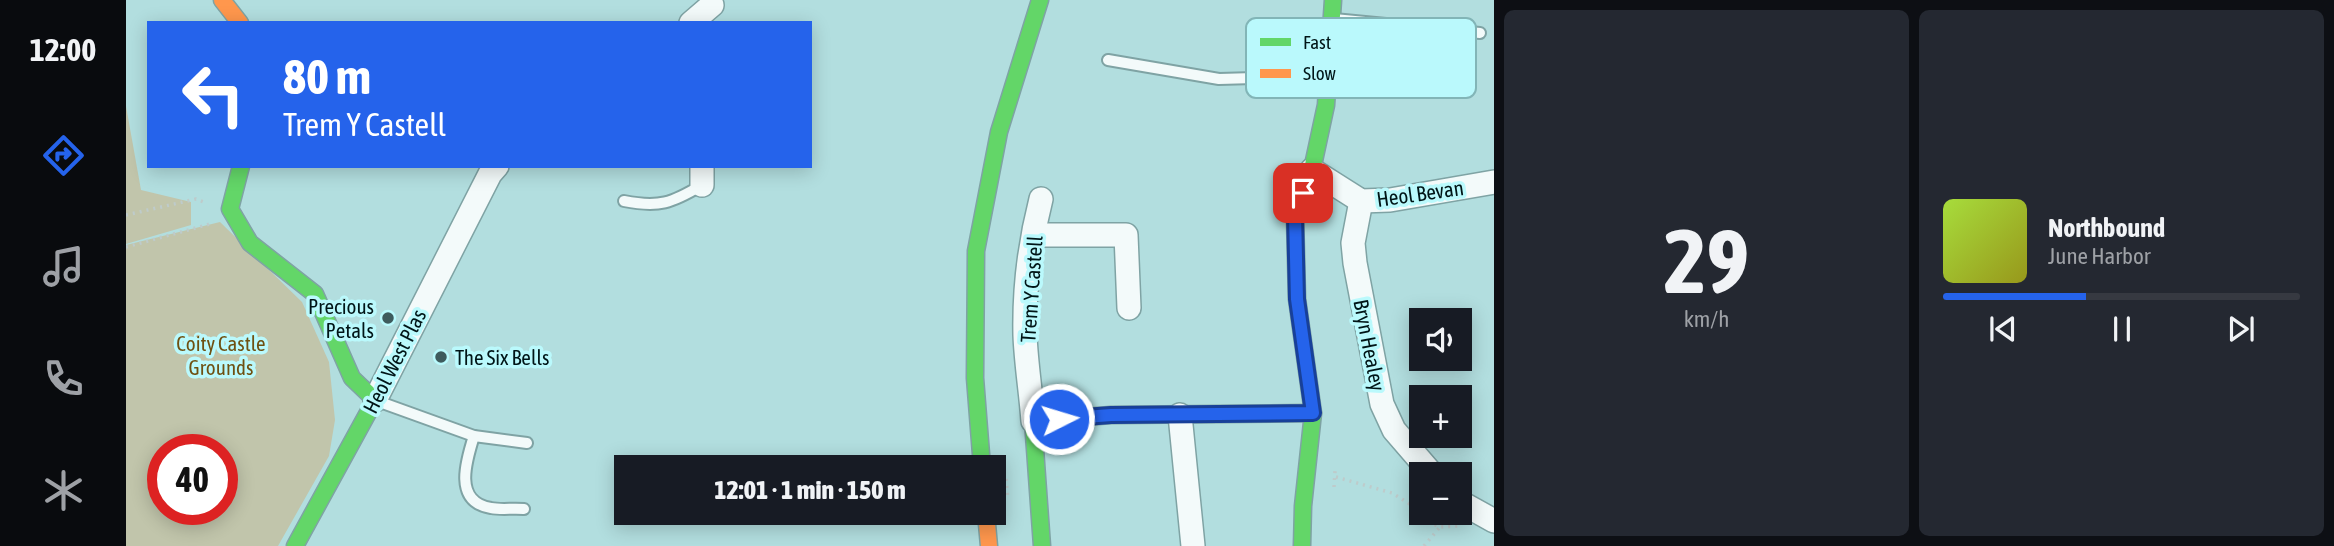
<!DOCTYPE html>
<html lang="en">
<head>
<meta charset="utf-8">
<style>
  body { margin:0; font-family:"Asap Condensed",sans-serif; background:#242831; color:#f1f3f6; height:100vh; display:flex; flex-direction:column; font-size:26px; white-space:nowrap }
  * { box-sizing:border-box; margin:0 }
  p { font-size:23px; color:#9ea1a6 }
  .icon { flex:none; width:38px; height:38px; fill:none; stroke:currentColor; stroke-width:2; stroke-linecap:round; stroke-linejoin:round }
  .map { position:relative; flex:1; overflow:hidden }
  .side { display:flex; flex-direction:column; gap:10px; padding:10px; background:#0d0f14; width:840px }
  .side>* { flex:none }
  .top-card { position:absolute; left:21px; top:21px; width:665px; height:147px; border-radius:0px; box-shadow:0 4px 18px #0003; background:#2563eb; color:#fff; overflow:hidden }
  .buttons { position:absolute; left:1283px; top:308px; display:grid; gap:14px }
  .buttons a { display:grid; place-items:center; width:63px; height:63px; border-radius:0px; background:#171b24; box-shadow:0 4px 18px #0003; font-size:35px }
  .speed { position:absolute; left:21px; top:434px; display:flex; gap:14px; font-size:35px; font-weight:700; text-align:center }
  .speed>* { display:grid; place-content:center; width:91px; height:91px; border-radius:50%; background:#171b24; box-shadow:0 4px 18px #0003; line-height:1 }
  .speed .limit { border:10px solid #d22; background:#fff; color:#111 }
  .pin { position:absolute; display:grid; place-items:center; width:60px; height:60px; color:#fff; margin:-30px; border-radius:14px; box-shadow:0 4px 10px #0006 }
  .me { position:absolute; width:77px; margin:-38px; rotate:85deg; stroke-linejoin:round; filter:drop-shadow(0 0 5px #0008) }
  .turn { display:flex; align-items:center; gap:24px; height:147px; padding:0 21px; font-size:32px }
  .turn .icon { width:91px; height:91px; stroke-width:2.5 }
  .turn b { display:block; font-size:49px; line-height:60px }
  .side .card { flex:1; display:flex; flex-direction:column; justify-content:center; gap:10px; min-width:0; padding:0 24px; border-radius:10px; background:#242831 }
  .side .dial { align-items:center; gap:0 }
  .dial b { font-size:91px; line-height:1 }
  .song { display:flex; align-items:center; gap:21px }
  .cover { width:84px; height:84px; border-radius:10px; background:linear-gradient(135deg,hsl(80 70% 55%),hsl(60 70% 35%)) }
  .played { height:7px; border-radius:4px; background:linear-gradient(90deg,#2563eb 40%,#363941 40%) }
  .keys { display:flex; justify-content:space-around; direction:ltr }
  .side .tiles { flex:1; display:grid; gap:10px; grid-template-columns:repeat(2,1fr) }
  .trip { position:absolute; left:488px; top:455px; width:392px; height:70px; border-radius:0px; background:#171b24; box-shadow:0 4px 18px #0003; font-weight:800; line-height:70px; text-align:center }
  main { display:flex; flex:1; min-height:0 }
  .tabs { display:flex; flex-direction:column; width:126px; justify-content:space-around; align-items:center; background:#090b0e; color:#9ea1a6 }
  .tabs .icon { width:49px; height:49px }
  .tabs .selected { color:#2563eb }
  .tabs b { font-size:32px; color:#f1f3f6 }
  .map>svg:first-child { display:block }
</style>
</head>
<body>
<main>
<nav class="tabs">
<b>12:00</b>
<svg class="icon selected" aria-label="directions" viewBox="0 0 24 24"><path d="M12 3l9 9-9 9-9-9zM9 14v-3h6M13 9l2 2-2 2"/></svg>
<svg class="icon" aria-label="music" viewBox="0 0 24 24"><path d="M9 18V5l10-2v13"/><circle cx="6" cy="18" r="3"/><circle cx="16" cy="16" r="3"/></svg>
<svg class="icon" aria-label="phone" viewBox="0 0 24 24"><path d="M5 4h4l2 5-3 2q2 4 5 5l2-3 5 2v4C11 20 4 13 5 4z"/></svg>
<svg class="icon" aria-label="climate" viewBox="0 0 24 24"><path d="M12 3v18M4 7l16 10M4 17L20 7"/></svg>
</nav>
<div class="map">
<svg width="1368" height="546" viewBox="0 0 1368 546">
  <rect width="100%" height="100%" fill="#b2dedf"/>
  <g fill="#c1c5ab" fill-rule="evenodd">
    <polygon points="0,106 15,190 65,202 65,225 0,244"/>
    <path d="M94,222l82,80 27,60 6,58 -6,36 -51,90h-152v-301zM37,450h59v59h-59z"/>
  </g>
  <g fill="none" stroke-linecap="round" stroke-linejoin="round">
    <defs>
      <g id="lane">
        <polyline points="1208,19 1354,33"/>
        <polyline points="982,60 1093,79 1198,76"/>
        <path d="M498,201c35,7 48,2 78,-16"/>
        <polyline points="251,401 348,436 401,443"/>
        <path d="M348,436c-8,25 -21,66 17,72 10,2 22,0 33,1"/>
      </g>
      <g id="street">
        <polyline points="565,23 586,5"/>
        <polyline points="576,166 576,185"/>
        <polyline points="1186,170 1235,201 1264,200 1368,182"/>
        <polyline points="1235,201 1227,243 1229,263 1256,404 1268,430 1306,474"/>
        <polyline points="908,235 1000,235 1003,308"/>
        <polyline points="249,400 364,174 371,166"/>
        <polyline points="1054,415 1067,546"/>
        <path d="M907,421c-2,-28 -7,-58 -8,-86 -1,-44 5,-93 16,-136"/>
        <polyline points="1334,502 1368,521"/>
      </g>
      <g id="fast">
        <polyline points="115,166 104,209 124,243 189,294 226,378 249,400 169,546"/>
        <polyline points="856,467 849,378 850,251 873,132 914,0"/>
        <polyline points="916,546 907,421 985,415 1187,413"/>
        <polyline points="1176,546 1177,506 1187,413 1171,299 1169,216 1186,170 1200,105 1207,0"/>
      </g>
      <g id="slow">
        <polyline points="96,0 114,23"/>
        <polyline points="860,513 863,546"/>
      </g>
    </defs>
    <use href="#lane" stroke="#7fa3a4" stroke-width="14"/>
    <use href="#street" stroke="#7fa3a4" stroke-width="26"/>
    <use href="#fast" stroke="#7fa3a4" stroke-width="19"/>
    <use href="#slow" stroke="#7fa3a4" stroke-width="19"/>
    <g stroke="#becbcb" stroke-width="3.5" stroke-dasharray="2 5" stroke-linecap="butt">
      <polyline points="0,215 70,199 78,202"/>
      <polyline points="0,247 84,224"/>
      <polyline points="1210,477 1266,493 1287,506 1301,521 1314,527 1332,526"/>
      <polyline points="880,479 882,499"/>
      <polyline points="1208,487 1209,471"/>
      <polyline points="1298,546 1314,527"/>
    </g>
    <use href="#lane" stroke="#f3fafa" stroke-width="10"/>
    <use href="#street" stroke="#f3fafa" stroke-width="23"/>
    <use href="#fast" stroke="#63d668" stroke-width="16"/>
    <use href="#slow" stroke="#ff974d" stroke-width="16"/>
  </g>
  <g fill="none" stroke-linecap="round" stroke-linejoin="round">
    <defs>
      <polyline id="route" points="933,419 985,415 1187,413 1171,299 1169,216 1177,193"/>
    </defs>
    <use href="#route" stroke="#184099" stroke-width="18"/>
    <use href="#route" stroke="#2563eb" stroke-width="12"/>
  </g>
  <g fill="#3e5b5d" stroke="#baf9fc" stroke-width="2.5">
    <circle cx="262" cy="318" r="7"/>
    <circle cx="315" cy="357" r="7"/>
  </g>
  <g text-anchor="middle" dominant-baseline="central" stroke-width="7" stroke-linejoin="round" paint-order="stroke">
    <g font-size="21" fill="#001517" stroke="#baf9fc">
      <text transform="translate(1294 193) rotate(-8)">Heol Bevan</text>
      <text transform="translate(905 289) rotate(-86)">Trem Y Castell</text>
      <text transform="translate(1244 345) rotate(79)">Bryn Healey</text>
      <text transform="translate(268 361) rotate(-63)">Heol West Plas</text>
    </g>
    <g font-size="21" fill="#001517" stroke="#baf9fc" text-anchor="end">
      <text x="248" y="306">Precious<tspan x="248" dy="24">Petals</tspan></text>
      <text x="329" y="357" text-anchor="start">The Six Bells</text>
    </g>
    <g font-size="21" fill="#6f5011" stroke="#baf9fc">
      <text x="95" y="343">Coity Castle<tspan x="95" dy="24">Grounds</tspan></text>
    </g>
  </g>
  <rect x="1120" y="18" width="230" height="80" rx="10" fill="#baf9fc" stroke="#82b5b7" stroke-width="2"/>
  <rect x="1134" y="38" width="31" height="8" fill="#63d668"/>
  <rect x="1134" y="69" width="31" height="9" fill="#ff974d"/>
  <g font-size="19" fill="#001517">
    <text x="1177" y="49">Fast</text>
    <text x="1177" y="80">Slow</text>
  </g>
</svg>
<div class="buttons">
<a><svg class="icon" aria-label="sound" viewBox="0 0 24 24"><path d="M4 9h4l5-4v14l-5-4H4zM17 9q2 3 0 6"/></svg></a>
<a>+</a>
<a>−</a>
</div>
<div class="speed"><div class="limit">40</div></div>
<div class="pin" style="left:1177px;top:193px;background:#d93025"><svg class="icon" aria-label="arrive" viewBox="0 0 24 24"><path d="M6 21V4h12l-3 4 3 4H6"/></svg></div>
<svg class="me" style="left:933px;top:419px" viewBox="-20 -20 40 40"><circle r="17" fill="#2563eb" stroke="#fff" stroke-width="3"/><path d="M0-11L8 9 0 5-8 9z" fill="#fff"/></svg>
<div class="trip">12:01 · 1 min · 150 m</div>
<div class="top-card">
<div class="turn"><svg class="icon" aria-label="left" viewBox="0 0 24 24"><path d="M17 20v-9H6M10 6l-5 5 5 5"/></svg><div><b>80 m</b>Trem Y Castell</div></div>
</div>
</div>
<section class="side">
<div class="tiles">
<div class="card dial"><b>29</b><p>km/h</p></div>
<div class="card">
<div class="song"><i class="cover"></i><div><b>Northbound</b><p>June Harbor</p></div></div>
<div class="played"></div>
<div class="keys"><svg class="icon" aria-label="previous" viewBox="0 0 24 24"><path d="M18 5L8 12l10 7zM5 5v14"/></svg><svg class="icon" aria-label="pause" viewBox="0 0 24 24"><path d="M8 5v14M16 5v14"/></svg><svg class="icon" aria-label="next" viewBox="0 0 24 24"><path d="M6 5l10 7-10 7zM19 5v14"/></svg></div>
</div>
</div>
</section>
</main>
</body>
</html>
